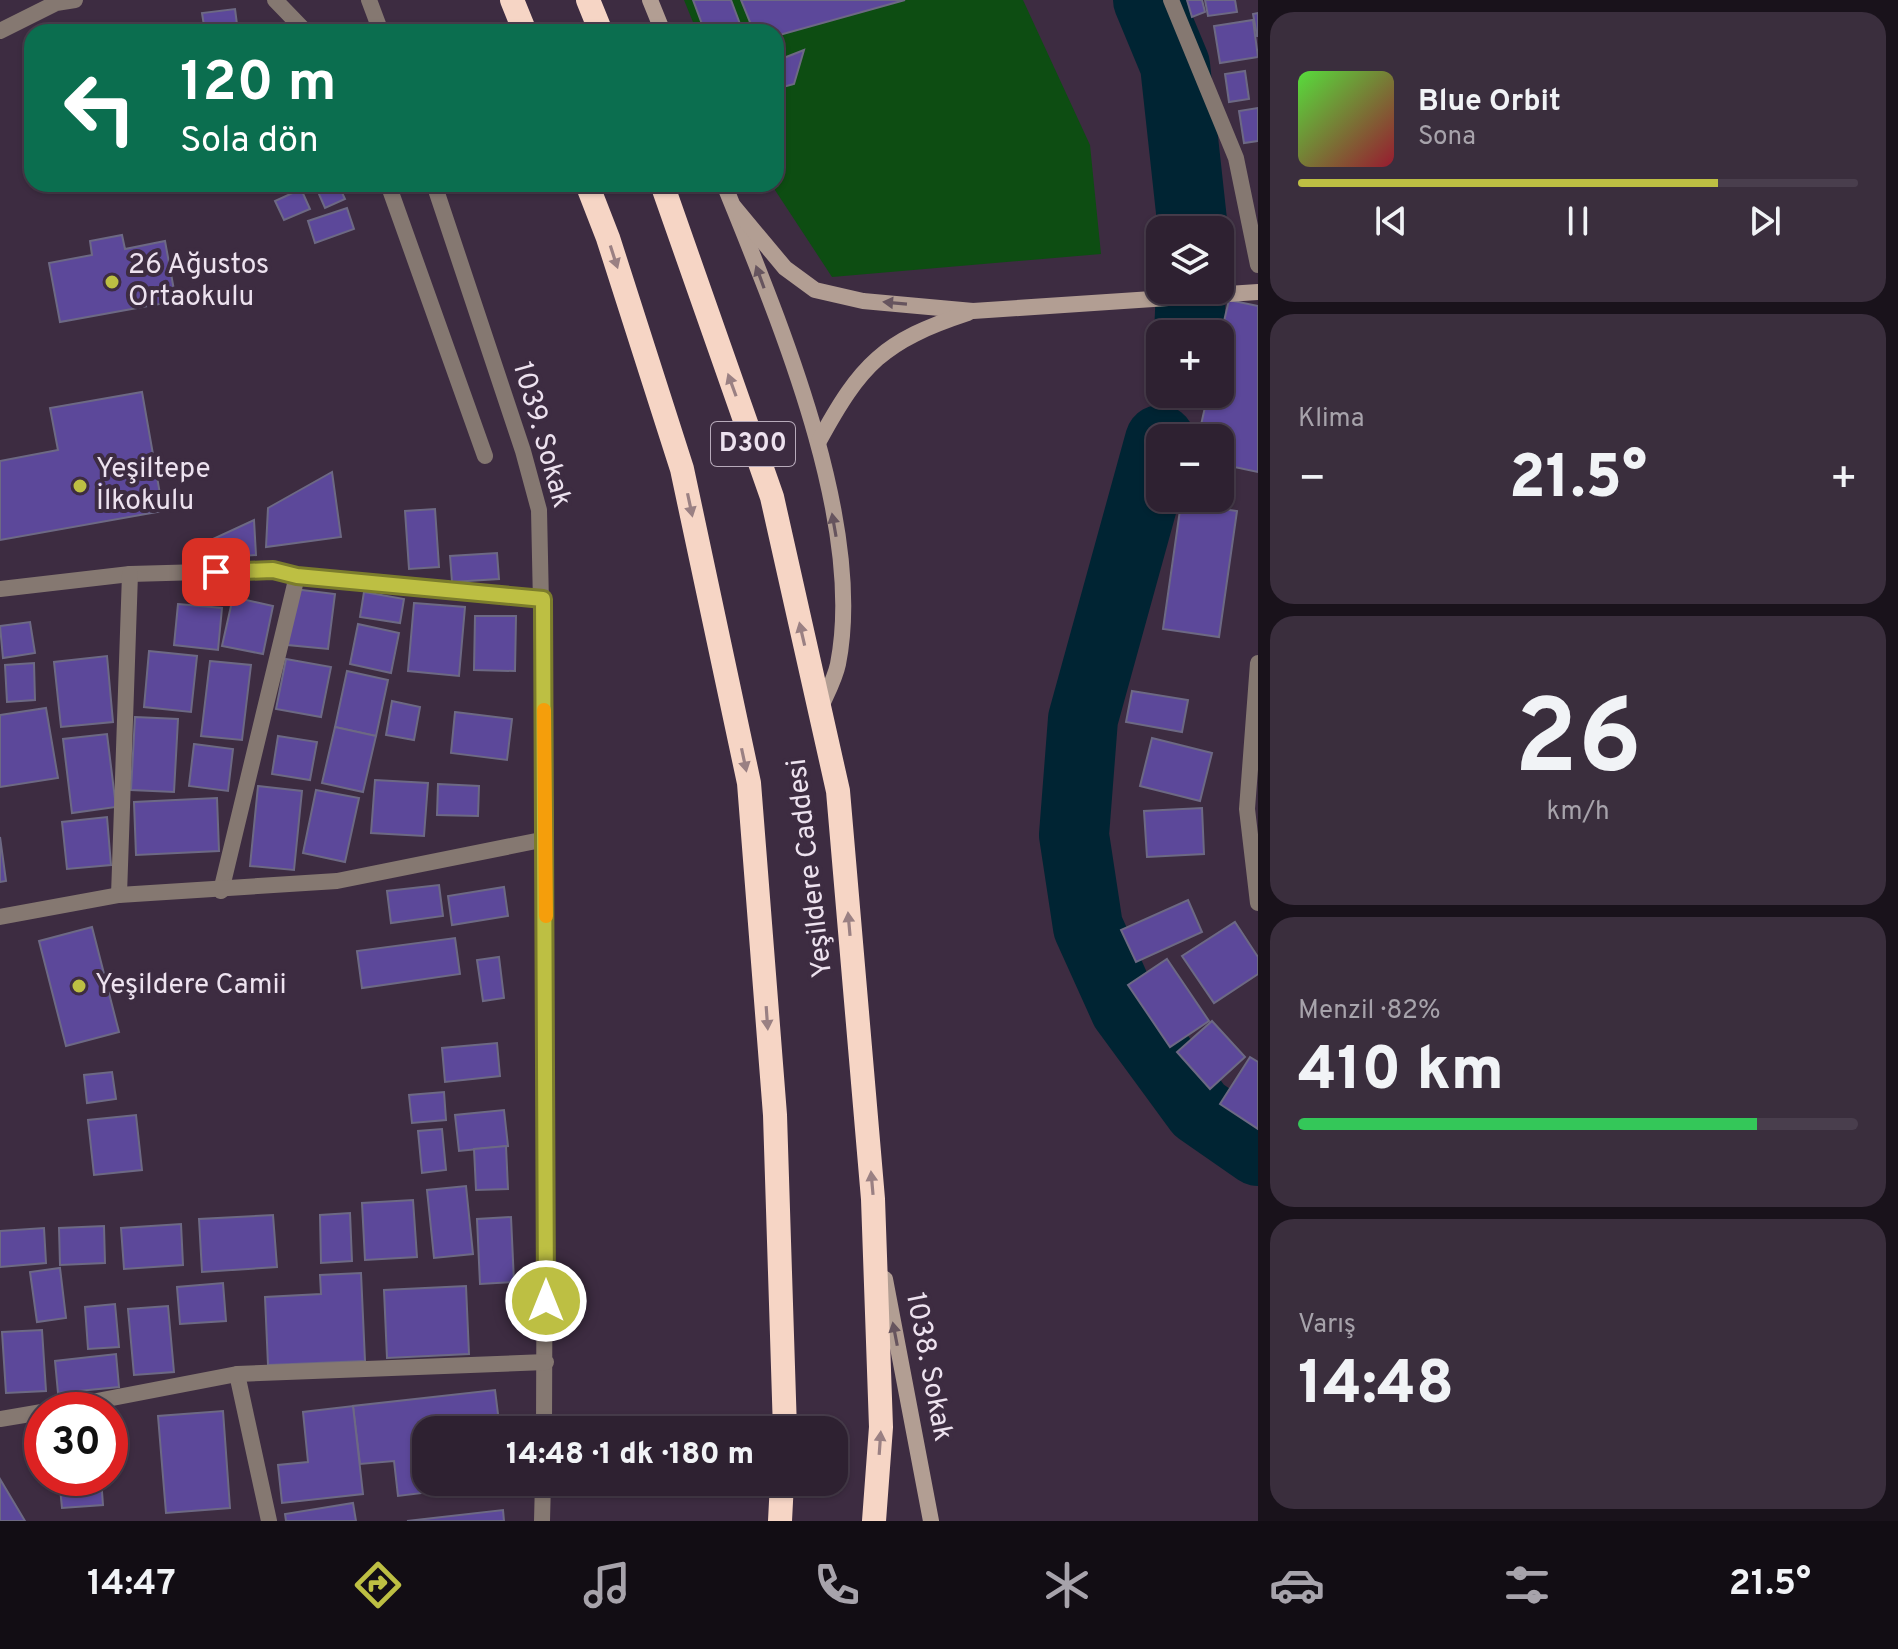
<!DOCTYPE html>
<html lang="tr">
<head>
<meta charset="utf-8">
<style>
  body { margin:0; font-family:Overpass,sans-serif; background:#3a2e3d; color:#f1f3f6; height:100vh; display:flex; flex-direction:column; font-size:30px; white-space:nowrap }
  * { box-sizing:border-box; margin:0 }
  p { font-size:26px; color:#a7a3ab }
  .icon { flex:none; width:44px; height:44px; fill:none; stroke:currentColor; stroke-width:2; stroke-linecap:round; stroke-linejoin:round }
  .map { position:relative; flex:1; overflow:hidden }
  .drawer { display:flex; flex-direction:column; gap:12px; padding:12px; background:#19121b; width:640px }
  .drawer>* { flex:none }
  .top-card { position:absolute; left:24px; top:24px; width:760px; height:168px; border-radius:24px; box-shadow:0 2px 6px #0004,0 0 0 2px #493e4d; background:#0b6e4f; color:#fff; overflow:hidden }
  .fabs { position:absolute; left:1146px; top:216px; display:grid; gap:16px }
  .fabs a { display:grid; place-items:center; width:88px; height:88px; border-radius:16px; background:#2e2131; box-shadow:0 2px 6px #0004,0 0 0 2px #493e4d; font-size:40px }
  .speed { position:absolute; left:24px; top:1392px; display:flex; gap:16px; font-size:40px; font-weight:700; text-align:center }
  .speed>* { display:grid; place-content:center; width:104px; height:104px; border-radius:50%; background:#2e2131; box-shadow:0 2px 6px #0004,0 0 0 2px #493e4d; line-height:1 }
  .speed .limit { border:12px solid #d22; background:#fff; color:#111 }
  .pin { position:absolute; display:grid; place-items:center; width:68px; height:68px; color:#fff; margin:-34px; border-radius:16px; box-shadow:0 4px 12px #0006 }
  .me { position:absolute; width:88px; margin:-44px; rotate:0deg; stroke-linejoin:round; filter:drop-shadow(0 0 6px #0008) }
  .turn { display:flex; align-items:center; gap:28px; height:168px; padding:0 24px; font-size:36px }
  .turn .icon { width:104px; height:104px; stroke-width:2.5 }
  .turn b { display:block; font-size:56px; line-height:68px }
  .big { font-size:60px; font-weight:800; line-height:1.1 }
  .drawer .tile { flex:1; display:flex; flex-direction:column; justify-content:center; gap:12px; min-width:0; padding:0 28px; border-radius:24px; background:#3a2e3d }
  .drawer .dial { align-items:center; gap:0 }
  .dial b { font-size:104px; line-height:1 }
  .song { display:flex; align-items:center; gap:24px }
  .cover { width:96px; height:96px; border-radius:12px; background:linear-gradient(135deg,hsl(110 70% 55%),hsl(350 70% 35%)) }
  .played { height:8px; border-radius:4px; background:linear-gradient(90deg,#bdbf43 75%,#493e4d 75%) }
  .keys { display:flex; justify-content:space-around; direction:ltr }
  .heat { display:flex; justify-content:space-between; align-items:center; font-size:44px; direction:ltr }
  .charge { height:12px; border-radius:6px; background:linear-gradient(90deg,#34c759 82%,#493e4d 0) }
  .trip { position:absolute; left:412px; top:1416px; width:436px; height:80px; border-radius:24px; background:#2e2131; box-shadow:0 2px 6px #0004,0 0 0 2px #493e4d; font-weight:800; line-height:80px; text-align:center }
  .tabs { display:flex; height:128px; justify-content:space-around; align-items:center; background:#120d14; color:#a7a3ab }
  .tabs .icon { width:56px; height:56px }
  .tabs .active { color:#bdbf43 }
  .tabs b { font-size:36px; color:#f1f3f6 }
  main { display:flex; flex:1; min-height:0 }
  .map>svg:first-child { display:block }
</style>
</head>
<body>
<main>
<div class="map">
<svg width="1258" height="1521" viewBox="0 0 1258 1521">
  <rect width="100%" height="100%" fill="#3d2c41"/>
  <polygon fill="#0d4d12" points="684,0 1023,0 1090,145 1101,254 832,277 771,184 776,184 776,32 697,32"/>
  <g fill="none" stroke-linecap="round" stroke-linejoin="round">
    <g stroke="#002433" stroke-width="70">
      <polyline points="1148,0 1175,65 1193,230"/>
      <polyline points="1189,334 1191,290"/>
      <polyline points="1160,440 1083,719 1074,835 1088,927 1125,1009 1199,1110 1258,1151"/>
    </g>
  </g>
  <g fill="#5c489a" stroke="#6d6984" stroke-width="2">
    <polygon points="693,0 731,0 743,32 705,32"/>
    <polygon points="741,0 905,0 776,36 776,32 754,32"/>
    <polygon points="1187,0 1202,0 1205,12 1192,17"/>
    <polygon points="1205,0 1235,0 1237,12 1208,16"/>
    <polygon points="235,9 238,32 205,32 202,13"/>
    <polygon points="1258,13 1258,36 1257,36 1253,14"/>
    <polygon points="1253,20 1258,57 1220,63 1214,26"/>
    <polygon points="804,50 794,84 776,89 776,61"/>
    <polygon points="1245,71 1249,99 1229,102 1225,74"/>
    <polygon points="1258,108 1258,141 1244,143 1239,111"/>
    <polygon points="264,184 289,184 266,192"/>
    <polygon points="338,184 345,199 325,208 315,185"/>
    <polygon points="301,189 310,209 284,220 275,201"/>
    <polygon points="347,208 354,229 315,243 308,221"/>
    <polygon points="122,235 125,249 165,241 176,301 60,322 49,263 92,255 90,241"/>
    <polygon points="1229,300 1258,306 1258,472 1220,464 1220,438 1198,438 1208,394 1220,394 1220,338"/>
    <polygon points="142,392 163,511 0,540 0,461 58,450 50,408"/>
    <polygon points="332,472 341,537 266,547 268,508"/>
    <polygon points="1181,503 1237,511 1219,637 1163,629"/>
    <polygon points="435,509 439,567 409,569 405,511"/>
    <polygon points="254,520 256,555 209,558 211,540"/>
    <polygon points="497,553 499,579 452,582 450,556"/>
    <polygon points="294,589 335,594 328,649 288,645"/>
    <polygon points="364,592 404,599 400,623 360,617"/>
    <polygon points="233,597 273,606 263,654 222,646"/>
    <polygon points="414,603 465,607 459,676 408,671"/>
    <polygon points="178,604 222,608 218,650 174,645"/>
    <polygon points="475,616 516,616 515,671 474,670"/>
    <polygon points="30,622 35,653 3,658 0,626"/>
    <polygon points="358,624 399,633 391,673 350,664"/>
    <polygon points="149,651 197,656 191,712 144,707"/>
    <polygon points="107,656 113,722 61,727 54,662"/>
    <polygon points="286,659 331,667 321,717 276,709"/>
    <polygon points="210,661 251,665 242,740 201,736"/>
    <polygon points="34,663 35,700 7,702 5,665"/>
    <polygon points="347,671 388,680 376,736 335,727"/>
    <polygon points="1132,691 1188,700 1182,732 1126,722"/>
    <polygon points="392,701 420,707 414,740 386,735"/>
    <polygon points="46,708 58,778 0,787 0,715"/>
    <polygon points="455,712 512,719 507,760 451,753"/>
    <polygon points="135,717 178,719 174,792 131,790"/>
    <polygon points="335,727 376,736 363,792 322,783"/>
    <polygon points="107,734 116,807 72,813 63,739"/>
    <polygon points="278,736 317,742 310,780 272,774"/>
    <polygon points="1152,738 1212,753 1200,801 1140,786"/>
    <polygon points="194,744 233,749 228,791 189,786"/>
    <polygon points="375,780 428,783 424,836 371,833"/>
    <polygon points="438,784 479,786 478,816 437,815"/>
    <polygon points="258,786 302,791 294,870 250,866"/>
    <polygon points="316,790 359,798 345,862 303,853"/>
    <polygon points="217,798 219,851 136,855 134,802"/>
    <polygon points="1202,808 1204,854 1147,857 1144,811"/>
    <polygon points="107,817 111,865 67,869 62,822"/>
    <polygon points="0,837 6,881 0,882"/>
    <polygon points="439,885 443,916 391,923 387,891"/>
    <polygon points="504,887 508,916 452,925 448,896"/>
    <polygon points="1188,900 1202,932 1136,962 1121,930"/>
    <polygon points="1235,922 1258,957 1258,974 1214,1003 1182,956"/>
    <polygon points="92,927 119,1032 66,1046 39,941"/>
    <polygon points="455,938 460,974 362,988 357,951"/>
    <polygon points="499,957 504,998 483,1001 477,960"/>
    <polygon points="1167,959 1209,1021 1170,1047 1128,985"/>
    <polygon points="1212,1021 1245,1057 1210,1089 1177,1052"/>
    <polygon points="497,1043 500,1076 445,1082 442,1048"/>
    <polygon points="1250,1057 1258,1062 1258,1129 1220,1104"/>
    <polygon points="112,1072 116,1099 87,1103 84,1075"/>
    <polygon points="444,1092 446,1120 412,1123 409,1095"/>
    <polygon points="504,1110 508,1146 459,1151 455,1115"/>
    <polygon points="136,1115 142,1170 94,1175 88,1120"/>
    <polygon points="442,1129 446,1170 422,1173 418,1131"/>
    <polygon points="506,1146 508,1189 476,1190 474,1149"/>
    <polygon points="466,1186 473,1254 434,1258 427,1190"/>
    <polygon points="413,1200 417,1257 365,1260 362,1203"/>
    <polygon points="350,1213 352,1261 321,1263 320,1215"/>
    <polygon points="273,1215 277,1267 202,1272 199,1219"/>
    <polygon points="511,1217 514,1282 480,1284 477,1219"/>
    <polygon points="181,1224 183,1265 124,1269 121,1228"/>
    <polygon points="104,1226 105,1263 60,1265 59,1228"/>
    <polygon points="44,1228 46,1263 0,1267 0,1231"/>
    <polygon points="60,1268 66,1318 37,1322 30,1272"/>
    <polygon points="361,1273 365,1361 268,1365 265,1297 321,1294 320,1275"/>
    <polygon points="223,1283 226,1321 180,1324 177,1287"/>
    <polygon points="466,1286 469,1354 387,1358 384,1290"/>
    <polygon points="115,1304 119,1347 88,1349 85,1307"/>
    <polygon points="168,1306 174,1372 134,1375 128,1309"/>
    <polygon points="42,1330 46,1391 6,1393 2,1332"/>
    <polygon points="116,1354 119,1387 58,1393 55,1361"/>
    <polygon points="495,1390 500,1430 426,1430 426,1482 462,1482 463,1488 398,1496 394,1461 360,1464 353,1406"/>
    <polygon points="353,1406 363,1494 282,1503 278,1465 308,1462 303,1412"/>
    <polygon points="223,1411 230,1508 166,1513 158,1416"/>
    <polygon points="59,1478 101,1478 103,1505 62,1508"/>
    <polygon points="0,1479 25,1521 0,1521"/>
    <polygon points="353,1503 356,1521 286,1521 285,1514"/>
    <polygon points="503,1510 504,1521 407,1521"/>
  </g>
  <g fill="none" stroke-linecap="round" stroke-linejoin="round">
    <g stroke="#857871" stroke-width="16">
      <polyline points="275,0 306,32"/>
      <polyline points="369,0 381,32"/>
      <polyline points="1171,0 1236,158 1258,265"/>
      <polyline points="0,31 56,3 75,0"/>
      <polyline points="388,184 485,456"/>
      <polyline points="434,184 523,451 539,510 546,839 544,1430"/>
      <polyline points="0,589 130,574 273,570 297,576 543,599"/>
      <polyline points="1258,663 1247,809 1258,903"/>
      <polyline points="221,891 297,576"/>
      <polyline points="119,895 130,574"/>
      <polyline points="0,917 119,895 337,881 546,839"/>
      <polyline points="237,1374 269,1521"/>
      <polyline points="50,1410 237,1374 546,1362"/>
      <polyline points="0,1419 42,1412"/>
      <polyline points="542,1521 543,1482"/>
    </g>
    <g stroke="#b29e93" stroke-width="16">
      <polyline points="650,0 663,32"/>
      <path d="M724,184c53,132 142,338 114,480 -3,15 -12,31 -18,45"/>
      <polyline points="734,207 785,268 815,290 863,301 973,311 1258,292"/>
      <path d="M819,441c42,-77 64,-100 149,-128"/>
      <polyline points="885,1279 931,1521"/>
    </g>
    <g stroke="#f6d5c5" stroke-width="24">
      <polyline points="512,0 525,32"/>
      <polyline points="588,0 601,32"/>
      <polyline points="587,184 608,238 682,469 749,783 775,1115 785,1430"/>
      <polyline points="662,184 772,497 838,791 873,1199 881,1427 874,1521"/>
      <polyline points="780,1521 782,1482"/>
    </g>
  </g>
  <defs><path id="oneway-solid" d="M-6-.8H1V-3.2L6.5 0L1 3.2V.8H-6Z" transform="scale(2)"/></defs>
  <g fill="#9a8083">
    <use href="#oneway-solid" transform="translate(614 257) rotate(72)"/>
    <use href="#oneway-solid" transform="translate(732 385) rotate(-110)"/>
    <use href="#oneway-solid" transform="translate(690 505) rotate(78)"/>
    <use href="#oneway-solid" transform="translate(802 634) rotate(-103)"/>
    <use href="#oneway-solid" transform="translate(744 760) rotate(78)"/>
    <use href="#oneway-solid" transform="translate(849 924) rotate(-95)"/>
    <use href="#oneway-solid" transform="translate(767 1018) rotate(86)"/>
    <use href="#oneway-solid" transform="translate(872 1183) rotate(-95)"/>
    <use href="#oneway-solid" transform="translate(880 1443) rotate(-86)"/>
  </g>
  <g fill="#66545e">
    <use href="#oneway-solid" transform="translate(760 277) rotate(-110)"/>
    <use href="#oneway-solid" transform="translate(895 303) rotate(-175)"/>
    <use href="#oneway-solid" transform="translate(834 525) rotate(-100)"/>
    <use href="#oneway-solid" transform="translate(895 1334) rotate(-101)"/>
  </g>
  <g fill="none" stroke-linecap="round" stroke-linejoin="round">
    <defs>
      <polyline id="route" points="216,572 273,570 297,576 543,599 546,1301"/>
    </defs>
    <use href="#route" stroke="#7b7c2c" stroke-width="20"/>
    <use href="#route" stroke="#bdbf43" stroke-width="14"/>
    <polyline stroke="#f59e0b" stroke-width="14" points="544,710 546,916"/>
  </g>
  <g fill="#bdbf43" stroke="#3d2c41" stroke-width="3">
    <circle cx="112" cy="282" r="8"/>
    <circle cx="80" cy="486" r="8"/>
    <circle cx="79" cy="986" r="8"/>
  </g>
  <g text-anchor="middle" dominant-baseline="central" stroke-width="8" stroke-linejoin="round" paint-order="stroke">
    <rect fill="#3d2c41" stroke="#b8abbb" stroke-width="2" x="711" y="422" width="84" height="44" rx="6"/>
    <g font-size="26" font-weight="bold" fill="#ede2ef">
      <text x="753" y="444">D300</text>
    </g>
    <g font-size="28" fill="#ede2ef" stroke="#3d2c41" text-anchor="start">
      <text x="128" y="266">26 Ağustos<tspan x="128" dy="32">Ortaokulu</tspan></text>
      <text x="96" y="470">Yeşiltepe<tspan x="96" dy="32">İlkokulu</tspan></text>
      <text x="95" y="986">Yeşildere Camii</text>
    </g>
    <g font-size="28" fill="#ede2ef" stroke="#3d2c41">
      <text transform="translate(541 435) rotate(74)">1039. Sokak</text>
      <text transform="translate(811 868) rotate(-97)">Yeşildere Caddesi</text>
      <text transform="translate(928 1367) rotate(79)">1038. Sokak</text>
    </g>
  </g>
</svg>
<div class="fabs">
<a><svg class="icon" aria-label="layers" viewBox="0 0 24 24"><path d="M12 4l9 5-9 5-9-5zM3 14l9 5 9-5"/></svg></a>
<a>+</a>
<a>−</a>
</div>
<div class="speed"><div class="limit">30</div></div>
<div class="pin" style="left:216px;top:572px;background:#d93025"><svg class="icon" aria-label="arrive" viewBox="0 0 24 24"><path d="M6 21V4h12l-3 4 3 4H6"/></svg></div>
<svg class="me" style="left:546px;top:1301px" viewBox="-20 -20 40 40"><circle r="17" fill="#bdbf43" stroke="#fff" stroke-width="3"/><path d="M0-11L8 9 0 5-8 9z" fill="#fff"/></svg>
<div class="trip">14:48 · 1 dk · 180 m</div>
<div class="top-card">
<div class="turn"><svg class="icon" aria-label="left" viewBox="0 0 24 24"><path d="M17 20v-9H6M10 6l-5 5 5 5"/></svg><div><b>120 m</b>Sola dön</div></div>
</div>
</div>
<section class="drawer">
<div class="tile">
<div class="song"><i class="cover"></i><div><b>Blue Orbit</b><p>Sona</p></div></div>
<div class="played"></div>
<div class="keys"><svg class="icon" aria-label="previous" viewBox="0 0 24 24"><path d="M18 5L8 12l10 7zM5 5v14"/></svg><svg class="icon" aria-label="pause" viewBox="0 0 24 24"><path d="M8 5v14M16 5v14"/></svg><svg class="icon" aria-label="next" viewBox="0 0 24 24"><path d="M6 5l10 7-10 7zM19 5v14"/></svg></div>
</div>
<div class="tile"><p>Klima</p>
<div class="heat"><a>−</a><b class="big">21.5°</b><a>+</a></div>
</div>
<div class="tile dial"><b>26</b><p>km/h</p></div>
<div class="tile"><p>Menzil · 82%</p><b class="big">410 km</b><div class="charge"></div></div>
<div class="tile"><p>Varış</p><b class="big">14:48</b></div>
</section>
</main>
<nav class="tabs">
<b>14:47</b>
<svg class="icon active" aria-label="directions" viewBox="0 0 24 24"><path d="M12 3l9 9-9 9-9-9zM9 14v-3h6M13 9l2 2-2 2"/></svg>
<svg class="icon" aria-label="music" viewBox="0 0 24 24"><path d="M9 18V5l10-2v13"/><circle cx="6" cy="18" r="3"/><circle cx="16" cy="16" r="3"/></svg>
<svg class="icon" aria-label="phone" viewBox="0 0 24 24"><path d="M5 4h4l2 5-3 2q2 4 5 5l2-3 5 2v4C11 20 4 13 5 4z"/></svg>
<svg class="icon" aria-label="climate" viewBox="0 0 24 24"><path d="M12 3v18M4 7l16 10M4 17L20 7"/></svg>
<svg class="icon" aria-label="car" viewBox="0 0 24 24"><path d="M5 17H2v-5l4-1 3-4h7l3 4 3 1v5h-3M9 17h6M6 11h13"/><circle cx="7" cy="17" r="2"/><circle cx="17" cy="17" r="2"/></svg>
<svg class="icon" aria-label="filters" viewBox="0 0 24 24"><path d="M4 7h16M4 17h16"/><circle cx="9" cy="7" r="2"/><circle cx="15" cy="17" r="2"/></svg>
<b>21.5°</b>
</nav>
</body>
</html>
